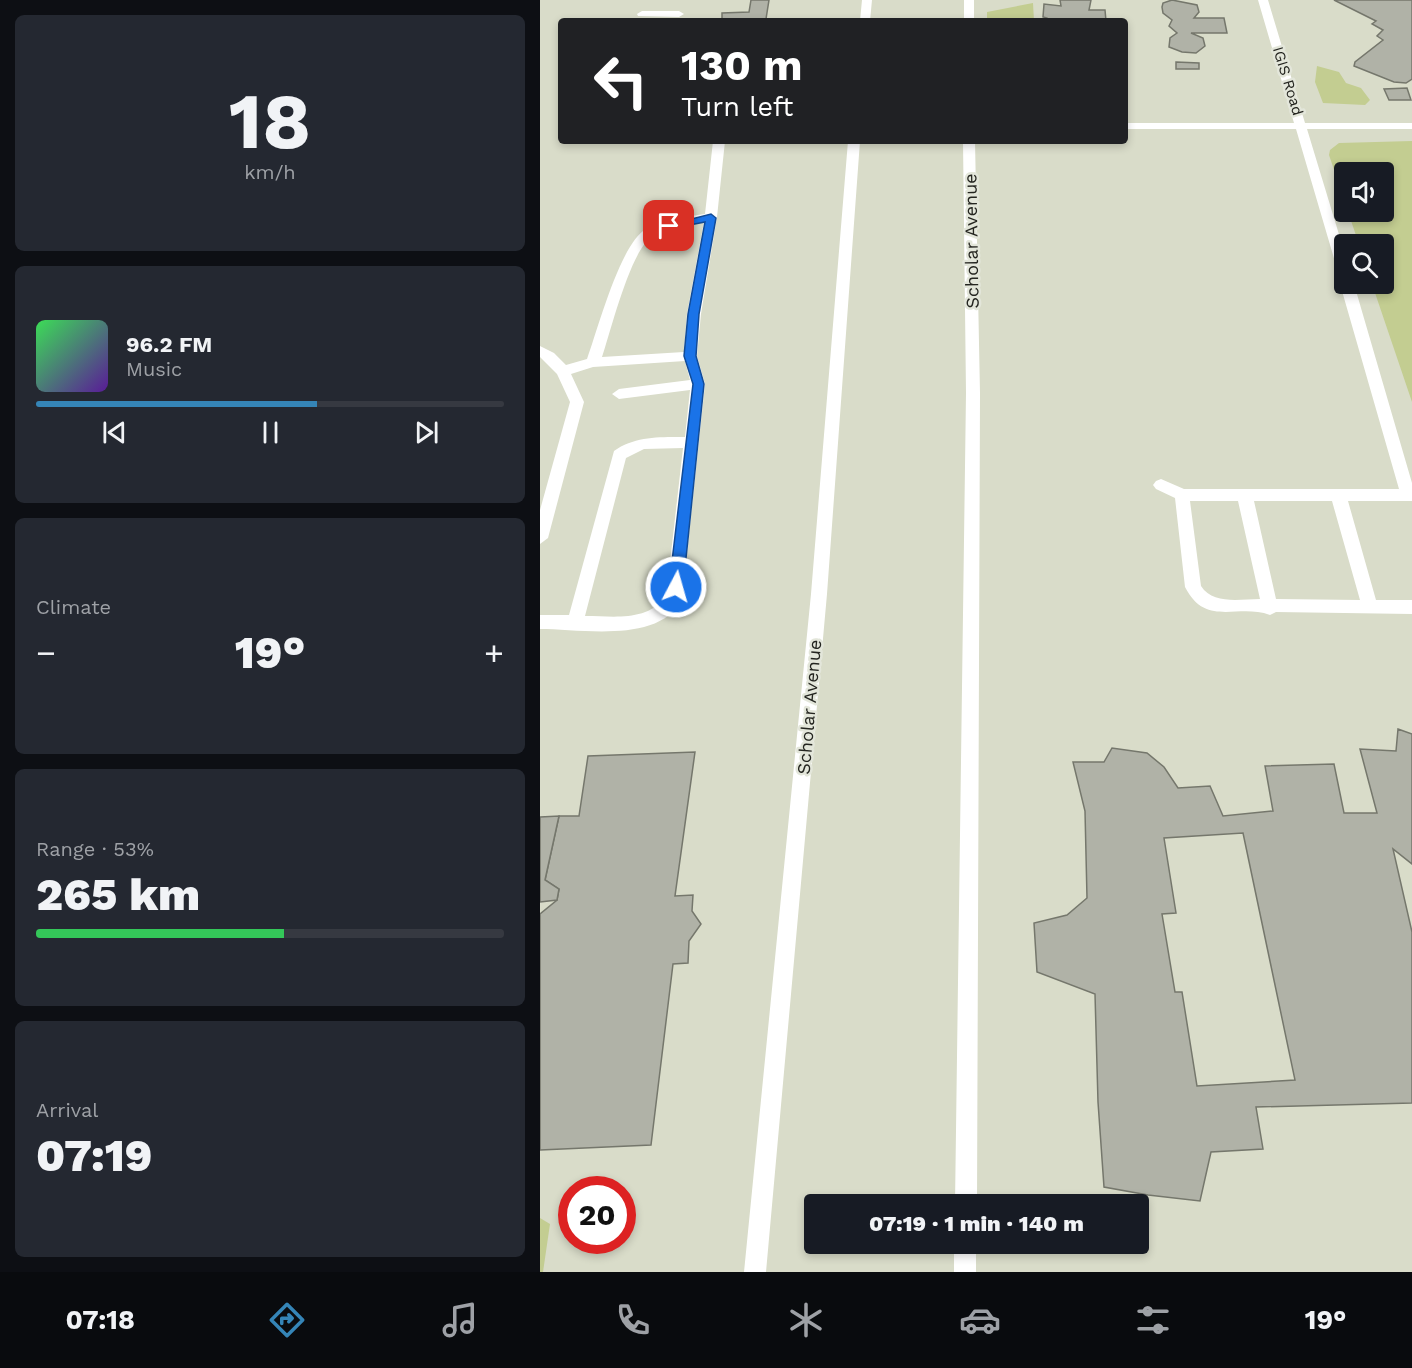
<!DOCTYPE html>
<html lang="en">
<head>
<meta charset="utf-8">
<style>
  body { margin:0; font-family:"Work Sans",sans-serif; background:#242831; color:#f1f3f6; height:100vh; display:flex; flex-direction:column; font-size:22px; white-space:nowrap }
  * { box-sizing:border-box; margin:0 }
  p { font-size:20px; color:#9ea1a6 }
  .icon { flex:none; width:33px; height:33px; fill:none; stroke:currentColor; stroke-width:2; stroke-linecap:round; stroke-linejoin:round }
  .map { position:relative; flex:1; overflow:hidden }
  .sheet { display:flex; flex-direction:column; gap:15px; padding:15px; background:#0d0f14; width:540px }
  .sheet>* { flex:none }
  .top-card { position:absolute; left:18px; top:18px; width:570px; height:126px; border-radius:6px; box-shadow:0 3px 9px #0003; background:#202124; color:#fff; overflow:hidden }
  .fabs { position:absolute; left:794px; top:162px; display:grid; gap:12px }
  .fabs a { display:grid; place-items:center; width:60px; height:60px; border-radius:6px; background:#171b24; box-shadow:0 3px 9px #0003; font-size:30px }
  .speed { position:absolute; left:18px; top:1176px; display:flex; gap:12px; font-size:30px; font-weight:700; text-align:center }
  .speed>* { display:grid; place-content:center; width:78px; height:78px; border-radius:50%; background:#171b24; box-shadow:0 3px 9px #0003; line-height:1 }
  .speed .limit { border:9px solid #d22; background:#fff; color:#111 }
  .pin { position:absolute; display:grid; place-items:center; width:51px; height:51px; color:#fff; margin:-26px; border-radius:12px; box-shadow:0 3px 9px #0006 }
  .me { position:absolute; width:66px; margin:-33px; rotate:6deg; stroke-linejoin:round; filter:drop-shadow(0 0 4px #0008) }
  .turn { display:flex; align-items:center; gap:21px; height:126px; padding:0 24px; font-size:27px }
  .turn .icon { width:78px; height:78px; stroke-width:2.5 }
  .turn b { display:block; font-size:42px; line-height:51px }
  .big { font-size:45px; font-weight:800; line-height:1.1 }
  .sheet .tile { flex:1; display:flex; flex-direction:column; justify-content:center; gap:9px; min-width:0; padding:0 21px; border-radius:9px; background:#242831 }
  .sheet .dial { align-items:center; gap:0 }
  .dial b { font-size:78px; line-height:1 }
  .song { display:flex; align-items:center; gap:18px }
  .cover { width:72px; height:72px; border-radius:9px; background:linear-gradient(135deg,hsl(130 70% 55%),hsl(270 70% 35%)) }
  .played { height:6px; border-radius:3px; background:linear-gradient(90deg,#3585b7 60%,#363941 60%) }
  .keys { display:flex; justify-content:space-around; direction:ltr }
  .heat { display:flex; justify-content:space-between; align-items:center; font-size:33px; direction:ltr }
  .charge { height:9px; border-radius:4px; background:linear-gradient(90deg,#34c759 53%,#363941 0) }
  .trip { position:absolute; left:264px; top:1194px; width:345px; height:60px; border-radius:6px; background:#171b24; box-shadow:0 3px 9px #0003; font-weight:800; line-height:60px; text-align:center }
  .menu { display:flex; height:96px; justify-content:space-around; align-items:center; background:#090b0e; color:#9ea1a6 }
  .menu .icon { width:42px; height:42px }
  .menu .on { color:#3585b7 }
  .menu b { font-size:27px; color:#f1f3f6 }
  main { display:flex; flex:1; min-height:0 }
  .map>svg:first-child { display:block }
</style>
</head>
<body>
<main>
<section class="sheet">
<div class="tile dial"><b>18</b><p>km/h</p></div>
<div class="tile">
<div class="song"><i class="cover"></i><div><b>96.2 FM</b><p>Music</p></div></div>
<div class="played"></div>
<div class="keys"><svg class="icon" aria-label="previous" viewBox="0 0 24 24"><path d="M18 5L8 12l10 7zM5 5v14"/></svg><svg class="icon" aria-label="pause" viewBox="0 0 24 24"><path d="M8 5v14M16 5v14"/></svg><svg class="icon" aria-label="next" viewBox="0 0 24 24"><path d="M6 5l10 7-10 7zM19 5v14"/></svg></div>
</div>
<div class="tile"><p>Climate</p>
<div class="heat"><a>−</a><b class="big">19°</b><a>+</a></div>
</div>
<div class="tile"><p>Range · 53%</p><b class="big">265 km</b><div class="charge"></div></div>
<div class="tile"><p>Arrival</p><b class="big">07:19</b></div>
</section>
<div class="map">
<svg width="872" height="1272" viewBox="0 0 872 1272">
  <rect width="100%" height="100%" fill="#e3e6da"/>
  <path fill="#d9dcc9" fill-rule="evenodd" d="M0,0h872v1272h-872zM21,21h564v120h-564zM804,172h39v40h-39zM804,244h39v40h-39zM32,1190h50v50h-50zM274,1204h324v40h-324z"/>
  <g fill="#c3cd91">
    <polygon points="493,3 494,21 447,21 447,12"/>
    <polygon points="777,66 799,72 806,83 821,88 830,100 825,105 783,103 775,82"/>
    <polygon points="872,141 872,402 832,284 843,284 843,244 819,244 808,212 843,212 843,172 804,172 804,199 789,155 790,150 799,143"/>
    <polygon points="0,1218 10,1224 3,1272 0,1272"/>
  </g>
  <g fill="#b0b2a7" stroke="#75776c" stroke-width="1.5" fill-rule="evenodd">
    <polygon points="211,0 229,0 226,19 244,19 244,21 182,21 182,13 209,12"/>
    <polygon points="520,0 551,0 549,10 565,10 566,21 507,21 507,18 503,17 504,4 521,6"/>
    <polygon points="632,0 657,5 659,12 654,18 684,18 687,33 651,33 663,38 665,46 656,53 642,52 629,47 630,38 637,33 629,26 632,20 623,13 622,7 623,3"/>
    <polygon points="794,0 872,0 872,79 866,83 854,82 814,66 815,62 843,40 837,36 843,30 832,24 836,21"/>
    <polygon points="636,62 659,63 659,69 636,69"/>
    <polygon points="867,88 871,100 849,100 844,89"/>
    <path d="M858,729l14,5v130l-19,-15 19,83v171l-156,4 7,42 -52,3 -11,49 -52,-6 -44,-8 -6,-85 -3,-108 -58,-22 -3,-49 33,-8 20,-17 -2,-87 -12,-49h31l8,-14 35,5 17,14 14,21 32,-2 13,30 50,-5 -8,-45 69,-2 10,49h33l-17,-64 36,2zM703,833l52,247 -98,6 -15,-94h-7l-13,-78 14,-1 -12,-75z"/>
    <polygon points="155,752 135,896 153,895 152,911 161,924 149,941 148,963 133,964 111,1145 0,1150 0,914 17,900 19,889 5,880 19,816 39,816 48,756"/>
    <polygon points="19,816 5,880 19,889 17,900 0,902 0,817"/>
  </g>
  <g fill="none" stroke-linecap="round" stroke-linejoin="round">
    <g fill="#fff" fill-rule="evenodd">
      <polygon points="322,0 332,0 330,21 320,21"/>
      <rect x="424" y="0" width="10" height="21"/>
      <polygon points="718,0 728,0 765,123 872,123 872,129 767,129 804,251 804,276 798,272 756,129 585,129 585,123 754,123"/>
      <polygon points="102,11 139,11 144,14 139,17 98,16 97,14"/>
      <path d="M173,141h12l-8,76 -16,97 -4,42 8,28 -23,215c-22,45 -100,30 -142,30v-14h29l45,-164c21,-15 46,-14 71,-14l5,-47 -71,9 -7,-5 7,-5 71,-9 -5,-19 -92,6 -22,7 13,28 -36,136 -8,6v-34l30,-108 -13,-28 -17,-17v-11l14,7 12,12 21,-6c11,-30 33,-115 59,-130 18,-10 40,-12 59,-15zM164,222l-17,92 -3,38 -82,5c9,-27 28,-104 49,-120 15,-11 35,-12 53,-15zM143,448l-17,149c-21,25 -51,19 -81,19l41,-158 18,-9z"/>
      <polygon points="308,141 320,141 287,594 226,1272 204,1272 271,594"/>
      <polygon points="423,141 435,141 440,393 437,1204 415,1204 426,393"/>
      <path d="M804,280v4h10l58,199v18h-64l28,99h36v14l-136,-2 -6,3c-33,-12 -64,13 -85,-28l-10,-89 -19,-9 -3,-4 3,-4 5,-2 23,10h215l-59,-205zM650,501h48l22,98c-20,0 -47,6 -59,-13zM714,501h78l28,99 -84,-1z"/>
      <rect x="414" y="1244" width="22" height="28"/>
    </g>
  </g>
  <polygon fill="#1a73e8" stroke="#114b97" stroke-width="1.5" points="171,214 176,218 159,314 156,356 164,384 143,587 136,592 129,587 153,384 144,356 148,314 165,222 129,229 124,226"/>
  <g text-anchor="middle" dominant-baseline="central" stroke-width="5" stroke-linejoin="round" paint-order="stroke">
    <g font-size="15" fill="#242520" stroke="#e3e6da">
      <text transform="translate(748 81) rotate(73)">IGIS Road</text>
    </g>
    <g font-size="18" fill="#242520" stroke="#e3e6da">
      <text transform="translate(431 241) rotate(-91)">Scholar Avenue</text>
      <text transform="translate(269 707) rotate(-85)">Scholar Avenue</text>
    </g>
  </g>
</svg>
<div class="fabs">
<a><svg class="icon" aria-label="sound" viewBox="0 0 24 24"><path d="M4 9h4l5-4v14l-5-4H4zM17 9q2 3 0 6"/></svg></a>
<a><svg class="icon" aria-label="search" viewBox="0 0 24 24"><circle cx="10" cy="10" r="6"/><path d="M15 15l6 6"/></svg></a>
</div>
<div class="speed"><div class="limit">20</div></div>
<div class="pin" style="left:129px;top:226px;background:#d93025"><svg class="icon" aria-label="arrive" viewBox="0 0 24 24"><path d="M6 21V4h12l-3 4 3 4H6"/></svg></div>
<svg class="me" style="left:136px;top:587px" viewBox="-20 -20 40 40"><circle r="17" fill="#1a73e8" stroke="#fff" stroke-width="3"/><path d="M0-11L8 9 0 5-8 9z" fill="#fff"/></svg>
<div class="trip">07:19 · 1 min · 140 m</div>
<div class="top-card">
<div class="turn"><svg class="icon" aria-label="left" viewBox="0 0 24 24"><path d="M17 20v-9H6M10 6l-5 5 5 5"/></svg><div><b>130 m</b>Turn left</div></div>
</div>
</div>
</main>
<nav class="menu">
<b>07:18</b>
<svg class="icon on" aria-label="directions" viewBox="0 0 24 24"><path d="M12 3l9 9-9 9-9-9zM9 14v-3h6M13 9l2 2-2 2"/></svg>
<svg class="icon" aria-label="music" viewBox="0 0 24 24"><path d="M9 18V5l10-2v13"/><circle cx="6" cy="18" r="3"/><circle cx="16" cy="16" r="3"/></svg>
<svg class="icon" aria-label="phone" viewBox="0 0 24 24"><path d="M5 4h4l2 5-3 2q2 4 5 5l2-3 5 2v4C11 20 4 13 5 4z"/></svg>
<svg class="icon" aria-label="climate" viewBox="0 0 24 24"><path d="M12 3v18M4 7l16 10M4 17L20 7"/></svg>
<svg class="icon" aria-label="car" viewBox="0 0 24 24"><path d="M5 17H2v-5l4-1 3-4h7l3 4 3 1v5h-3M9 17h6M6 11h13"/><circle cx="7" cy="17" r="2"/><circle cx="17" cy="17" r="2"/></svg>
<svg class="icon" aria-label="filters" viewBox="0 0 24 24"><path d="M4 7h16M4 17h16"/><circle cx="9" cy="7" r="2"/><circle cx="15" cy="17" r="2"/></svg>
<b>19°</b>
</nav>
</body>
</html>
